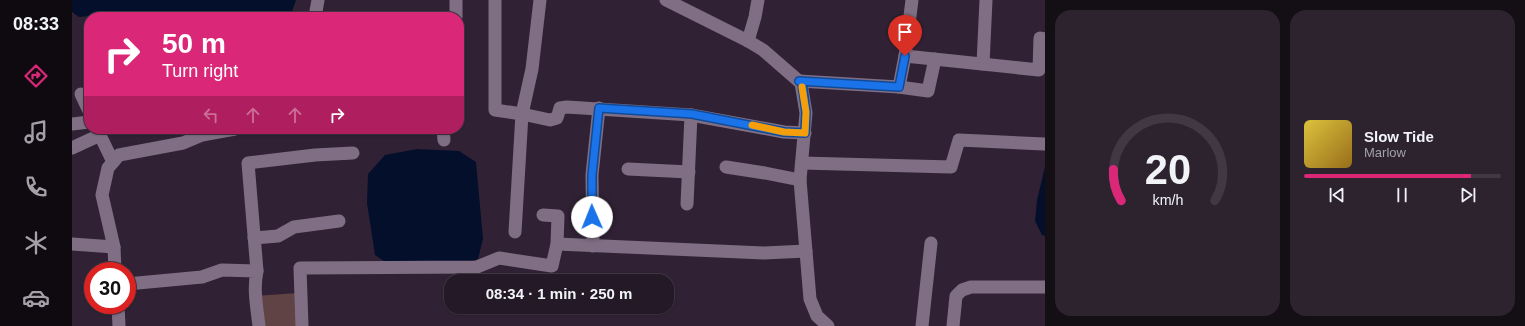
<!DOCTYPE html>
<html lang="en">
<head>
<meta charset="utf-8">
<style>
  body { margin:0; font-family:Helvetica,sans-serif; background:#2c232f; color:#f1f3f6; height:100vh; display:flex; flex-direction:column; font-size:15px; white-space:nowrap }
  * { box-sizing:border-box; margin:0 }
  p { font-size:13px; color:#a3a1a7 }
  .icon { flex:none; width:22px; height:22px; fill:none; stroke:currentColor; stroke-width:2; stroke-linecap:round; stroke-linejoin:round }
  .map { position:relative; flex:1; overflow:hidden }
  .sheet { display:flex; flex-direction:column; gap:10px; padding:10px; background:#140e15; width:480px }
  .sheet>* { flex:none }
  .top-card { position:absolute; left:12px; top:12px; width:380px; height:122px; border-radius:16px; box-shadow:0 1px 3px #0004,0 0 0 1px #413844; background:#db2777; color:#fff; overflow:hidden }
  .speed { position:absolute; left:12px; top:262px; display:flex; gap:8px; font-size:20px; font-weight:700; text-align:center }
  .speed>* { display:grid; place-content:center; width:52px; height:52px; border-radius:50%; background:#241a27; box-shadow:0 1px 3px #0004,0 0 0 1px #413844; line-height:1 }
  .speed .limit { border:6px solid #d22; background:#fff; color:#111 }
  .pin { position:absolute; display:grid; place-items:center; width:34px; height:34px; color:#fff; margin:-41px -17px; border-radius:50% 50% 50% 0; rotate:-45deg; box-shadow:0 0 4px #0007 }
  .pin .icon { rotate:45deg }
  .me { position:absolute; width:44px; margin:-22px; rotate:359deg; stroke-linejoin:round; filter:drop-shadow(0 0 3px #0008) }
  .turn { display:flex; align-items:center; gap:14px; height:84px; padding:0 12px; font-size:18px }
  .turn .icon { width:52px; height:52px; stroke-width:2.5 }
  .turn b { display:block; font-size:28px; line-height:34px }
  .lanes { display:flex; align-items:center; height:38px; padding:0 12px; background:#0003; justify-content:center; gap:20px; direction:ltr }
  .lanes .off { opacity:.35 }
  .sheet .card { flex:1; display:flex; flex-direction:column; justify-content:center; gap:6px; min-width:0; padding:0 14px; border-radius:16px; background:#2c232f }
  .sheet .dial { align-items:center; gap:0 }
  .dial svg { height:104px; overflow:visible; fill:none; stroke:#413844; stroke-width:7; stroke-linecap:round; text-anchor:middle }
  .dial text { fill:#f1f3f6; stroke:none }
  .song { display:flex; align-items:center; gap:12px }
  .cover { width:48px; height:48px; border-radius:6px; background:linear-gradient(135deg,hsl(50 70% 55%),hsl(40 70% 35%)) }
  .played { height:4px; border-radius:2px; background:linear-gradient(90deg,#db2777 85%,#413844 85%) }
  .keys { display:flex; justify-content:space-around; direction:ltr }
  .sheet .tiles { flex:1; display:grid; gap:10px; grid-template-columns:repeat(2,1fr) }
  .trip { position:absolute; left:372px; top:274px; width:230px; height:40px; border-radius:16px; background:#241a27; box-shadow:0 1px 3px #0004,0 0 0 1px #413844; font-weight:700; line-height:40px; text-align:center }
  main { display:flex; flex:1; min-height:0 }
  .tab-bar { display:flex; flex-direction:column; width:72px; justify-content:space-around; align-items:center; background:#0e0a10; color:#a3a1a7 }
  .tab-bar .icon { width:28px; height:28px }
  .tab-bar .selected { color:#db2777 }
  .tab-bar b { font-size:18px; color:#f1f3f6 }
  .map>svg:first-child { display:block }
</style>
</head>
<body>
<main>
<nav class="tab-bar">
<b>08:33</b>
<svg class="icon selected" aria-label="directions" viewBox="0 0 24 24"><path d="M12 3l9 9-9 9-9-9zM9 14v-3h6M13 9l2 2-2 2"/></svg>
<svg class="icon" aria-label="music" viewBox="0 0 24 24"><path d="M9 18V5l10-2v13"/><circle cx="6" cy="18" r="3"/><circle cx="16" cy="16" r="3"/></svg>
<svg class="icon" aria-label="phone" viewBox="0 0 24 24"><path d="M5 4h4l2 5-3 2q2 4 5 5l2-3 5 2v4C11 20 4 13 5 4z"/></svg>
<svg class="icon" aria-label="climate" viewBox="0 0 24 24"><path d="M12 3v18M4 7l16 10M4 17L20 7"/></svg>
<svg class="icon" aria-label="car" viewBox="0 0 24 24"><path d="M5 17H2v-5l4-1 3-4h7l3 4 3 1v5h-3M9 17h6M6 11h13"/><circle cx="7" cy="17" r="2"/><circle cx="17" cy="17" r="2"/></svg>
</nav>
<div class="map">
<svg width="973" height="326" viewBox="0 0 973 326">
  <rect width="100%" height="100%" fill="#302234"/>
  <polygon fill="#604345" points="226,293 230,326 187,326 183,296"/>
  <g fill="#040f2b">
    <polygon points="0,0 224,0 218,17 45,17 41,14 7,17 0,12"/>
    <polygon points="345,149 387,151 404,162 411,239 406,259 389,264 315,263 303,255 295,203 296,174 313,155"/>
    <polygon points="973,167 973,236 970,235 963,221 965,200"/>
  </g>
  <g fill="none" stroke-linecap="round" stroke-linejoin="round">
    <g stroke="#806f84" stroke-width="13">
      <polyline points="423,0 423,110 450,114 478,120 485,118 488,108 495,107 619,115 712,132 733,133"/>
      <polyline points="594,0 676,41 691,50 729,83 734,113 728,180 738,299 745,316 756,326"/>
      <polyline points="243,17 246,0"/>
      <polyline points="384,17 384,0"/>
      <polyline points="676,41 683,17 686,0"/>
      <polyline points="833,56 967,70 968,38 973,39"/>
      <polyline points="911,64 914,0"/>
      <polyline points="727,81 827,87 856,91 863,59"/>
      <polyline points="827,87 833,56 840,0"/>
      <polyline points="9,94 17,111"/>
      <polyline points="0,124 17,122"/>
      <polyline points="25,129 41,162"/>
      <polyline points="371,129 372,140"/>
      <polyline points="0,148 28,135"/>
      <polyline points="730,163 879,167 887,140 972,144"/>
      <polyline points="654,167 693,173 728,180"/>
      <polyline points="556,169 617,172"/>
      <polyline points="615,204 619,115"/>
      <polyline points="443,232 450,114 460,69 468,0"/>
      <polyline points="182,238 206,236 222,227 267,221"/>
      <polyline points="0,244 42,247 30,195 36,168 47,155 111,143 130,135 163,129"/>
      <polyline points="485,244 692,253 734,251"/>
      <polyline points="521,246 520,175 527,108"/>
      <polyline points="42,247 43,271"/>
      <polyline points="185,271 176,163 243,155 281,153"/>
      <path d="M55,284l75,-7 20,-7 35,1c-4,18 0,37 2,55"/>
      <polyline points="46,305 47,326"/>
      <polyline points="230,326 228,268 405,267 427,258 480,266 485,244 486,216 471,215"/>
      <polyline points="850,326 859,243"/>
      <polyline points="881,326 884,296 890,290 899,287 973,287"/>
    </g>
  </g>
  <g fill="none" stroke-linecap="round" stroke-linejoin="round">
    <defs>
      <polyline id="route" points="520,217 520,175 527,108 620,114 712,132 733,133 734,112 730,83 727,81 827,87 833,56"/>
    </defs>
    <use href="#route" stroke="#114b97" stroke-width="10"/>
    <use href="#route" stroke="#1a73e8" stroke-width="7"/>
    <polyline stroke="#f59e0b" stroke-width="7" points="680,125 712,132 733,133 734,112 730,87"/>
  </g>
</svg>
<div class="speed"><div class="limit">30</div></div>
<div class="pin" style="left:833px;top:56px;background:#d93025"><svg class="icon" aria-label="arrive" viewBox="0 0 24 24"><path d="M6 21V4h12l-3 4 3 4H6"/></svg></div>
<svg class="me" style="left:520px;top:217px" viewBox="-20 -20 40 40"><circle r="19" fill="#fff"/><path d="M0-13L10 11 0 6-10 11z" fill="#1a73e8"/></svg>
<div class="trip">08:34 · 1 min · 250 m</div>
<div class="top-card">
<div class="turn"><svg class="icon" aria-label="right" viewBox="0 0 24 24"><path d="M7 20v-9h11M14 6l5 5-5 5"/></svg><div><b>50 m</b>Turn right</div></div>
<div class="lanes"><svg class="icon off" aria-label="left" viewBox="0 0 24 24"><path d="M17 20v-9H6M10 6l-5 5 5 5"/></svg><svg class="icon off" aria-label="ahead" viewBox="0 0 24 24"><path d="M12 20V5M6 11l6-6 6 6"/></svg><svg class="icon off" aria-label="ahead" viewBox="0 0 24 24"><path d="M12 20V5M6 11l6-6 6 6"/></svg><svg class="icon" aria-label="right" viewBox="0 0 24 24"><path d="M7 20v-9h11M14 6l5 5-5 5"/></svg></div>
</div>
</div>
<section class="sheet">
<div class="tiles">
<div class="card dial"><svg viewBox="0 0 100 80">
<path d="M14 69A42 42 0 1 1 86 69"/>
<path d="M14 69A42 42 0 0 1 8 45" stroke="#db2777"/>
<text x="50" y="56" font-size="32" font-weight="700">20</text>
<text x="50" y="72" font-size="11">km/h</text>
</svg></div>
<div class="card">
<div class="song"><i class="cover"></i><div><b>Slow Tide</b><p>Marlow</p></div></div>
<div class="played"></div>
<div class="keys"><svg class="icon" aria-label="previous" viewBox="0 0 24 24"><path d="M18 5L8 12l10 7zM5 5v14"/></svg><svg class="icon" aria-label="pause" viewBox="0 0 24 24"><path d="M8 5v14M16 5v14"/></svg><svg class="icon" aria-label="next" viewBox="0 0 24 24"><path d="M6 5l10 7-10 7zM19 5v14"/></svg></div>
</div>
</div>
</section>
</main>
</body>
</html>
